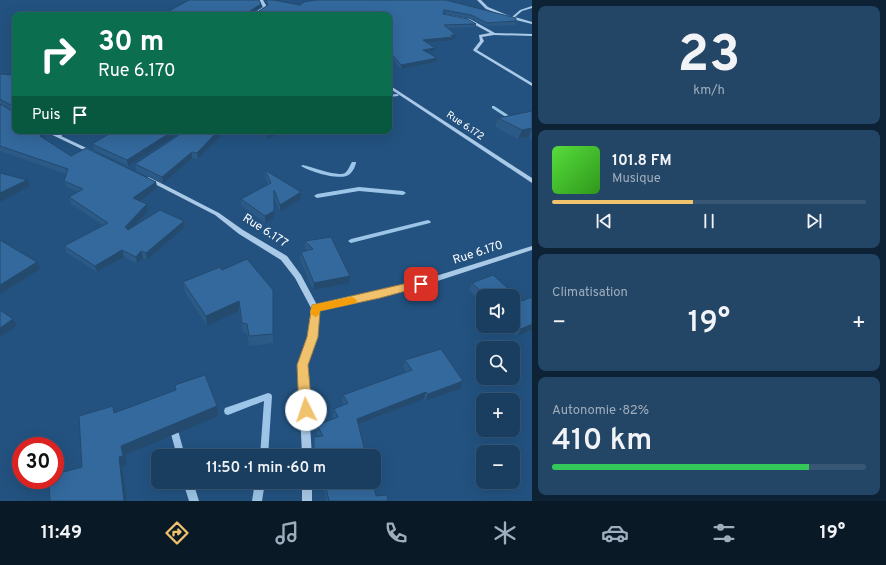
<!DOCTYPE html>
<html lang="fr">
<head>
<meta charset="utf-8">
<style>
  body { margin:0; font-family:Overpass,sans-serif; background:#234566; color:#f1f3f6; height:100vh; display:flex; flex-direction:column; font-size:15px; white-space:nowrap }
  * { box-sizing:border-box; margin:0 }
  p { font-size:13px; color:#9faebd }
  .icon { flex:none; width:22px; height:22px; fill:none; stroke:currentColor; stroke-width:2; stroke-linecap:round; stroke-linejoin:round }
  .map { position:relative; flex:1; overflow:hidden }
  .side { display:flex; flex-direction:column; gap:6px; padding:6px; background:#0e2235; width:354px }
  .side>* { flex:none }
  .banner { position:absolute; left:12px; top:12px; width:380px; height:122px; border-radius:8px; box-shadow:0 4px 16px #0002,0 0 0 1px #385775; background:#0b6e4f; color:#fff; overflow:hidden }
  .buttons { position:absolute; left:476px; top:289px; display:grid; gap:8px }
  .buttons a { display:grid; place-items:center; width:44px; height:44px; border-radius:8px; background:#1a3e60; box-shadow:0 4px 16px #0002,0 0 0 1px #385775; font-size:20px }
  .speed { position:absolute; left:12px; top:437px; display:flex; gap:8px; font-size:20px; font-weight:700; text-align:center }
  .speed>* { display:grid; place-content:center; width:52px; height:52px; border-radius:50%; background:#1a3e60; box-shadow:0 4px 16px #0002,0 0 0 1px #385775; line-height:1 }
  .speed .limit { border:6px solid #d22; background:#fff; color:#111 }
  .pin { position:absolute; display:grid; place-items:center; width:34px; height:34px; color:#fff; margin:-17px; border-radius:8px; box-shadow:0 2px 6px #0006 }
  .me { position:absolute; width:44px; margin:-22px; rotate:356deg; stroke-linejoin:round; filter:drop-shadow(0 0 3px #0008) }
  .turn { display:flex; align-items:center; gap:14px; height:84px; padding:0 20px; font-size:18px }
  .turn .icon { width:52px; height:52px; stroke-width:2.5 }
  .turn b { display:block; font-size:28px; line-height:34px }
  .then { display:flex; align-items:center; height:38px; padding:0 20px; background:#0003; gap:8px; font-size:15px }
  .big { font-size:30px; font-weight:600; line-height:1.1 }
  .side .widget { flex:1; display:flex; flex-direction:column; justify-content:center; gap:6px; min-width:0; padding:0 14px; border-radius:8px; background:#234566 }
  .side .dial { align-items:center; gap:0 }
  .dial b { font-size:52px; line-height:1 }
  .song { display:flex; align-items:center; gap:12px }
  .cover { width:48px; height:48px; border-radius:6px; background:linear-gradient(135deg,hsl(110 70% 55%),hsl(110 70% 35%)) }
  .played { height:4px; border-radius:2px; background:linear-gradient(90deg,#f1c26c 45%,#385775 45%) }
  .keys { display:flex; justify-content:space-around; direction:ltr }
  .heat { display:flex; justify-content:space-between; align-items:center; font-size:22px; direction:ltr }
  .charge { height:6px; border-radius:3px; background:linear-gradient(90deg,#34c759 82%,#385775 0) }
  .trip { position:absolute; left:151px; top:449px; width:230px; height:40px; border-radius:8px; background:#1a3e60; box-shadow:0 4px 16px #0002,0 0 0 1px #385775; font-weight:600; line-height:40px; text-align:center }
  .dock { display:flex; height:64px; justify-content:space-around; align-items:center; background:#0a1926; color:#9faebd }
  .dock .icon { width:28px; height:28px }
  .dock .active { color:#f1c26c }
  .dock b { font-size:18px; color:#f1f3f6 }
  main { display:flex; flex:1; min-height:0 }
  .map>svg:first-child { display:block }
</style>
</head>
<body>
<main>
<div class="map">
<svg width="532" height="501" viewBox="0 0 532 501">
  <rect width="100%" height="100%" fill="#235280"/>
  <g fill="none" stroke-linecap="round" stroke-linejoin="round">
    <g fill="#9dc5e7" fill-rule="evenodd">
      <polygon points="397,94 399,95 398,96 389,97 389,95"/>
      <polygon points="492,106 494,106 516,120 512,121 492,108"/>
      <path d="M352,162h4v1c-1,4 -3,8 -6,11 -9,8 -41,-3 -49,-8l2,-1c9,2 34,12 42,8 3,-2 5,-8 7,-11z"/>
      <polygon points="359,187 403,191 406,193 403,195 359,191 317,198 314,196 317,194"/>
      <polygon points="428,220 430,221 431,222 430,223 351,243 348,241 351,239"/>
      <polygon points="268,393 271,394 272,396 268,456 260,456 264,401 228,415 225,414 224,411 225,408"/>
      <polygon points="175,430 178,431 179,434 185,456 177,456 171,434 172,431"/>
      <polygon points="183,482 193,482 199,501 189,501"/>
      <polygon points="255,482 265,482 262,501 252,501"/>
    </g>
    <g fill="#a9c9e7" fill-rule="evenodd">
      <polygon points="259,0 263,0 267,7 255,15 251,15 263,7"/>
      <polygon points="477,0 481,0 488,7 512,17 520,10 532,6 532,8 522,11 515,17 532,22 532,24 512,19 486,9"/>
      <polygon points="444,14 470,19 495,33 532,34 532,36 494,35 482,37 484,41 477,50 532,83 532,86 474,51 473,50 480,41 479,35 490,33 468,21 443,16"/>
      <polygon points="389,85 532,178 532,183 389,88"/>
      <polygon points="44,131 51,131 57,134 61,131 68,131 61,136 95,152 94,153 90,153"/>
      <polygon points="149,177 219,213 243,230 287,256 301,275 317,305 407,285 532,246 532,250 407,291 319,310 316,337 306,365 312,456 302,456 298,365 308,337 311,308 295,278 281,260 239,234 215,215 147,180 147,178"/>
      <rect x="302" y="482" width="10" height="19"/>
    </g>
  </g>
  <g fill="#2c5a87">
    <polygon points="266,0 273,0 300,5 446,0 516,21 515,25 486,26 470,18 444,13 443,14 476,24 475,27 448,28 456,35 456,38 453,38 453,40 427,43 434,51 427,52 436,62 401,69 389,55 389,15 175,15 169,14 169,11 261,7 251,13 256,13 267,6"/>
    <polygon points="15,73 15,131 42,131 44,132 46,138 45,139 71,156 86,148 156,182 157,188 140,201 147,204 148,211 134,226 160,210 184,221 185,227 147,260 143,258 137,264 124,257 97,272 67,253 64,246 103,225 71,204 69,197 78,192 66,187 64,181 66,174 0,151 0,104 14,112 1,104 0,104 0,74 12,75"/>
    <polygon points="532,111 532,140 529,137 518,139 495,127 498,118"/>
    <polygon points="114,131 183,131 128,166 94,150 92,144"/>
    <polygon points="225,131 198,159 192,158 163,184 136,171 135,164"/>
    <polygon points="265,170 301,192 301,199 280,212 274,197 274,218 265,223 241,205 241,199 268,184 265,176"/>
    <polygon points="305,241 349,283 313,290 300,259 301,252 307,251 305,248"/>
    <polygon points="222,270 273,290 273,343 249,346 247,334 243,332 239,311 207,326 185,292 183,282"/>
    <polygon points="493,275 522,301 532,297 532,330 517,336 507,326 513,326 513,296 483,296 483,304 469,290 472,283"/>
    <polygon points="405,360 463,381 460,389 425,401 424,399 359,424 366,456 311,456 311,451 313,450 313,444 314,437 319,437 317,432 317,425 334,419 333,416 334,409 344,405 342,402 343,395 406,372 403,367"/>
    <polygon points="314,482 373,482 376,496 388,501 326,501 324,489 315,490"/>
  </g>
  <g fill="#244a6e">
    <polygon points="261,4 261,7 250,14 250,11"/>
    <polygon points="456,35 456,38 453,38 453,40 422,43 423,40"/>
    <polygon points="435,48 434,51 422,53 423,50"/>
    <polygon points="437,58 436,62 401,69 401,65"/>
    <polygon points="532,128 529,137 518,139 522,130"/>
    <polygon points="173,131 183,131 128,166 127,160"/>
    <polygon points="218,131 225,131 198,159 197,153"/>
    <polygon points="277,131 284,131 267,139 267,136"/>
    <polygon points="44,132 46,138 42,142 40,136"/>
    <polygon points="192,152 192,158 163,184 162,177"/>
    <polygon points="27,180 30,186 0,202 0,193"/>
    <polygon points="156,182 157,188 135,205 133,198"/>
    <polygon points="301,192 301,199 280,212 280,205"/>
    <polygon points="147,204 148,211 127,234 125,227"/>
    <polygon points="274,211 274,218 265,223 265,216"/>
    <polygon points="184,221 185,227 147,260 146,253"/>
    <polygon points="122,250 124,257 97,272 95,266"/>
    <polygon points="141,251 143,258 137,264 136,257"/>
    <polygon points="37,262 40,269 0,294 0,285"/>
    <polygon points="350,276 349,283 313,290 314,283"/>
    <polygon points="239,301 239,311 207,326 206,316"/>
    <polygon points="13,319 17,326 0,337 0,328"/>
    <polygon points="532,324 532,330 517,336 521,329"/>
    <polygon points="463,381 460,389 425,401 428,394"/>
    <polygon points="426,392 424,399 356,425 357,419"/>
    <polygon points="217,406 218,416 125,455 127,465 122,467 127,501 124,501 119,457 121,446"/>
  </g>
  <g fill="#33699d" stroke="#244a6e">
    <polygon points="189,0 259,0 261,4 250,11 250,13 256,13 268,5 266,0 273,0 300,5 304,2 316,0 446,0 516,18 516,21 487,23 471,15 444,10 443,14 468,19 476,24 444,25 456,35 451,35 453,37 423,40 435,48 423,50 437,58 401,65 389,51 389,15 188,15 169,11"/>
    <polygon points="15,73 15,131 42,131 44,132 40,136 71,156 86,148 156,182 133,198 147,204 125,227 128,230 160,210 184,221 146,253 141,251 136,257 122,250 95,266 64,246 108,223 69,197 83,189 64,181 68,169 0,146 0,104 14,112 14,107 0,99 0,74 12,75"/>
    <polygon points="532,111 532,128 522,130 498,118"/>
    <polygon points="114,131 173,131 127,160 92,144"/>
    <polygon points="185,131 218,131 197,153 192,152 162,177 135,164"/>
    <polygon points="270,131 277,131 267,136"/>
    <polygon points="265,170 301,192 280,205 274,190 274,211 265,216 241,199 271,183"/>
    <polygon points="0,173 27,180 0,193"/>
    <polygon points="331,237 350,276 314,283 301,252 313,249 305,241"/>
    <polygon points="0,240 37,262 0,285"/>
    <polygon points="247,259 273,290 273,334 249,336 247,324 242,323 239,301 206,316 183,282 220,267 222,270"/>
    <polygon points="493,275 522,301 532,297 532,324 521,329 513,321 513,296 486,296 472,283"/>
    <polygon points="0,310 13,319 0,328"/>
    <polygon points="441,349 463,381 428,394 426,392 357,419 366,456 312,456 311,451 314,449 314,437 323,436 317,425 338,417 334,409 348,403 343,395 412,370 405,360"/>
    <polygon points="205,375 217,406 121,446 123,456 119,457 124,501 50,501 49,480 55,480 55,474 82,467 79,416 113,406 114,413 176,390 175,385"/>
    <polygon points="316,482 373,482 376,496 387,495 388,501 329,501 325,483 316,484"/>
  </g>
  <polygon fill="#f1c26c" stroke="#9d7e46" points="421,280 424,281 426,284 424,286 380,298 320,311 318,337 308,365 312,410 310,414 306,416 301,414 299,410 297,365 307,337 312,305"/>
  <polygon fill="#f59e0b" points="352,297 357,300 356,303 320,311 318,316 315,317 310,313 312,305"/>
  <g text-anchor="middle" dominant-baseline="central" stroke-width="4" stroke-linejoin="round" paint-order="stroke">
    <g font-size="10" fill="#fff" stroke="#235280">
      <text transform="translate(465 126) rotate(34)">Rue 6.172</text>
    </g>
    <g font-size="12" fill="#fff" stroke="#235280">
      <text transform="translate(265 231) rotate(33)">Rue 6.177</text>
      <text transform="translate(478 253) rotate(-18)">Rue 6.170</text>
    </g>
  </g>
</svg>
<div class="buttons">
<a><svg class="icon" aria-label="sound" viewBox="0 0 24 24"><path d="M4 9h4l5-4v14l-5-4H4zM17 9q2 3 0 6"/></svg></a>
<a><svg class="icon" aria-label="search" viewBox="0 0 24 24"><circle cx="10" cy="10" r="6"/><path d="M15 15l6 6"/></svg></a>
<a>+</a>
<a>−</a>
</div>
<div class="speed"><div class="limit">30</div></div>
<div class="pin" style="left:421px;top:284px;background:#d93025"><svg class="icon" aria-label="arrive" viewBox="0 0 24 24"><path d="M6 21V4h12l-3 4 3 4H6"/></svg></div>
<svg class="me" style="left:306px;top:410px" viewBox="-20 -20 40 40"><circle r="19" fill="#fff"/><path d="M0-13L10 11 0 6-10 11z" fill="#f1c26c"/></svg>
<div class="trip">11:50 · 1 min · 60 m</div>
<div class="banner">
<div class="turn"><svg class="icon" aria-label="right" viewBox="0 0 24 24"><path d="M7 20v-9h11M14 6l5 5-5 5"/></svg><div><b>30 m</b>Rue 6.170</div></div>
<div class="then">Puis<svg class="icon" aria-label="arrive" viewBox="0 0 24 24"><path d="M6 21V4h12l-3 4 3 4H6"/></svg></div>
</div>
</div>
<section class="side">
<div class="widget dial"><b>23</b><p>km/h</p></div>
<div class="widget">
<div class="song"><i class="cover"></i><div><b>101.8 FM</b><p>Musique</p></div></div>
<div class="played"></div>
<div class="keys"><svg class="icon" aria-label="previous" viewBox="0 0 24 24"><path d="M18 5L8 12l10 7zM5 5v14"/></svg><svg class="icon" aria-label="pause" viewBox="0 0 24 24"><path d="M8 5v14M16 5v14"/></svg><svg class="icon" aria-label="next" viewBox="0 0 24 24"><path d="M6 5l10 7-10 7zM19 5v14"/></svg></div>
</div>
<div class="widget"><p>Climatisation</p>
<div class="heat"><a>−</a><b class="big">19°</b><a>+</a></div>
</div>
<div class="widget"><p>Autonomie · 82%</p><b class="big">410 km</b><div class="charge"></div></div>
</section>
</main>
<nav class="dock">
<b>11:49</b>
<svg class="icon active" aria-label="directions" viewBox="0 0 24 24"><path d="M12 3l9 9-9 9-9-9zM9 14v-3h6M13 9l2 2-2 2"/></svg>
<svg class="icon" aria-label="music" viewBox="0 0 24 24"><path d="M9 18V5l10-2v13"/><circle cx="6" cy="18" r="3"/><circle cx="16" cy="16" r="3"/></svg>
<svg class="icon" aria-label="phone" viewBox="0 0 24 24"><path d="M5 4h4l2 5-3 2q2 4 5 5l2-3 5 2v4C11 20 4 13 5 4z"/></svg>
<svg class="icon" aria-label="climate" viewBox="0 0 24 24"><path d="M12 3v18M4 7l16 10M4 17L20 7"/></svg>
<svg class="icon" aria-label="car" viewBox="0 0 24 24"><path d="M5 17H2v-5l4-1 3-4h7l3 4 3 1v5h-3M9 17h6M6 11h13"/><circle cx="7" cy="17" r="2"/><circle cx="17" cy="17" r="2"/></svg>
<svg class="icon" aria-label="filters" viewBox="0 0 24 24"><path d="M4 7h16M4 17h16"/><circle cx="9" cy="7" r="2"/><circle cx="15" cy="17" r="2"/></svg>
<b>19°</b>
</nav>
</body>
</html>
